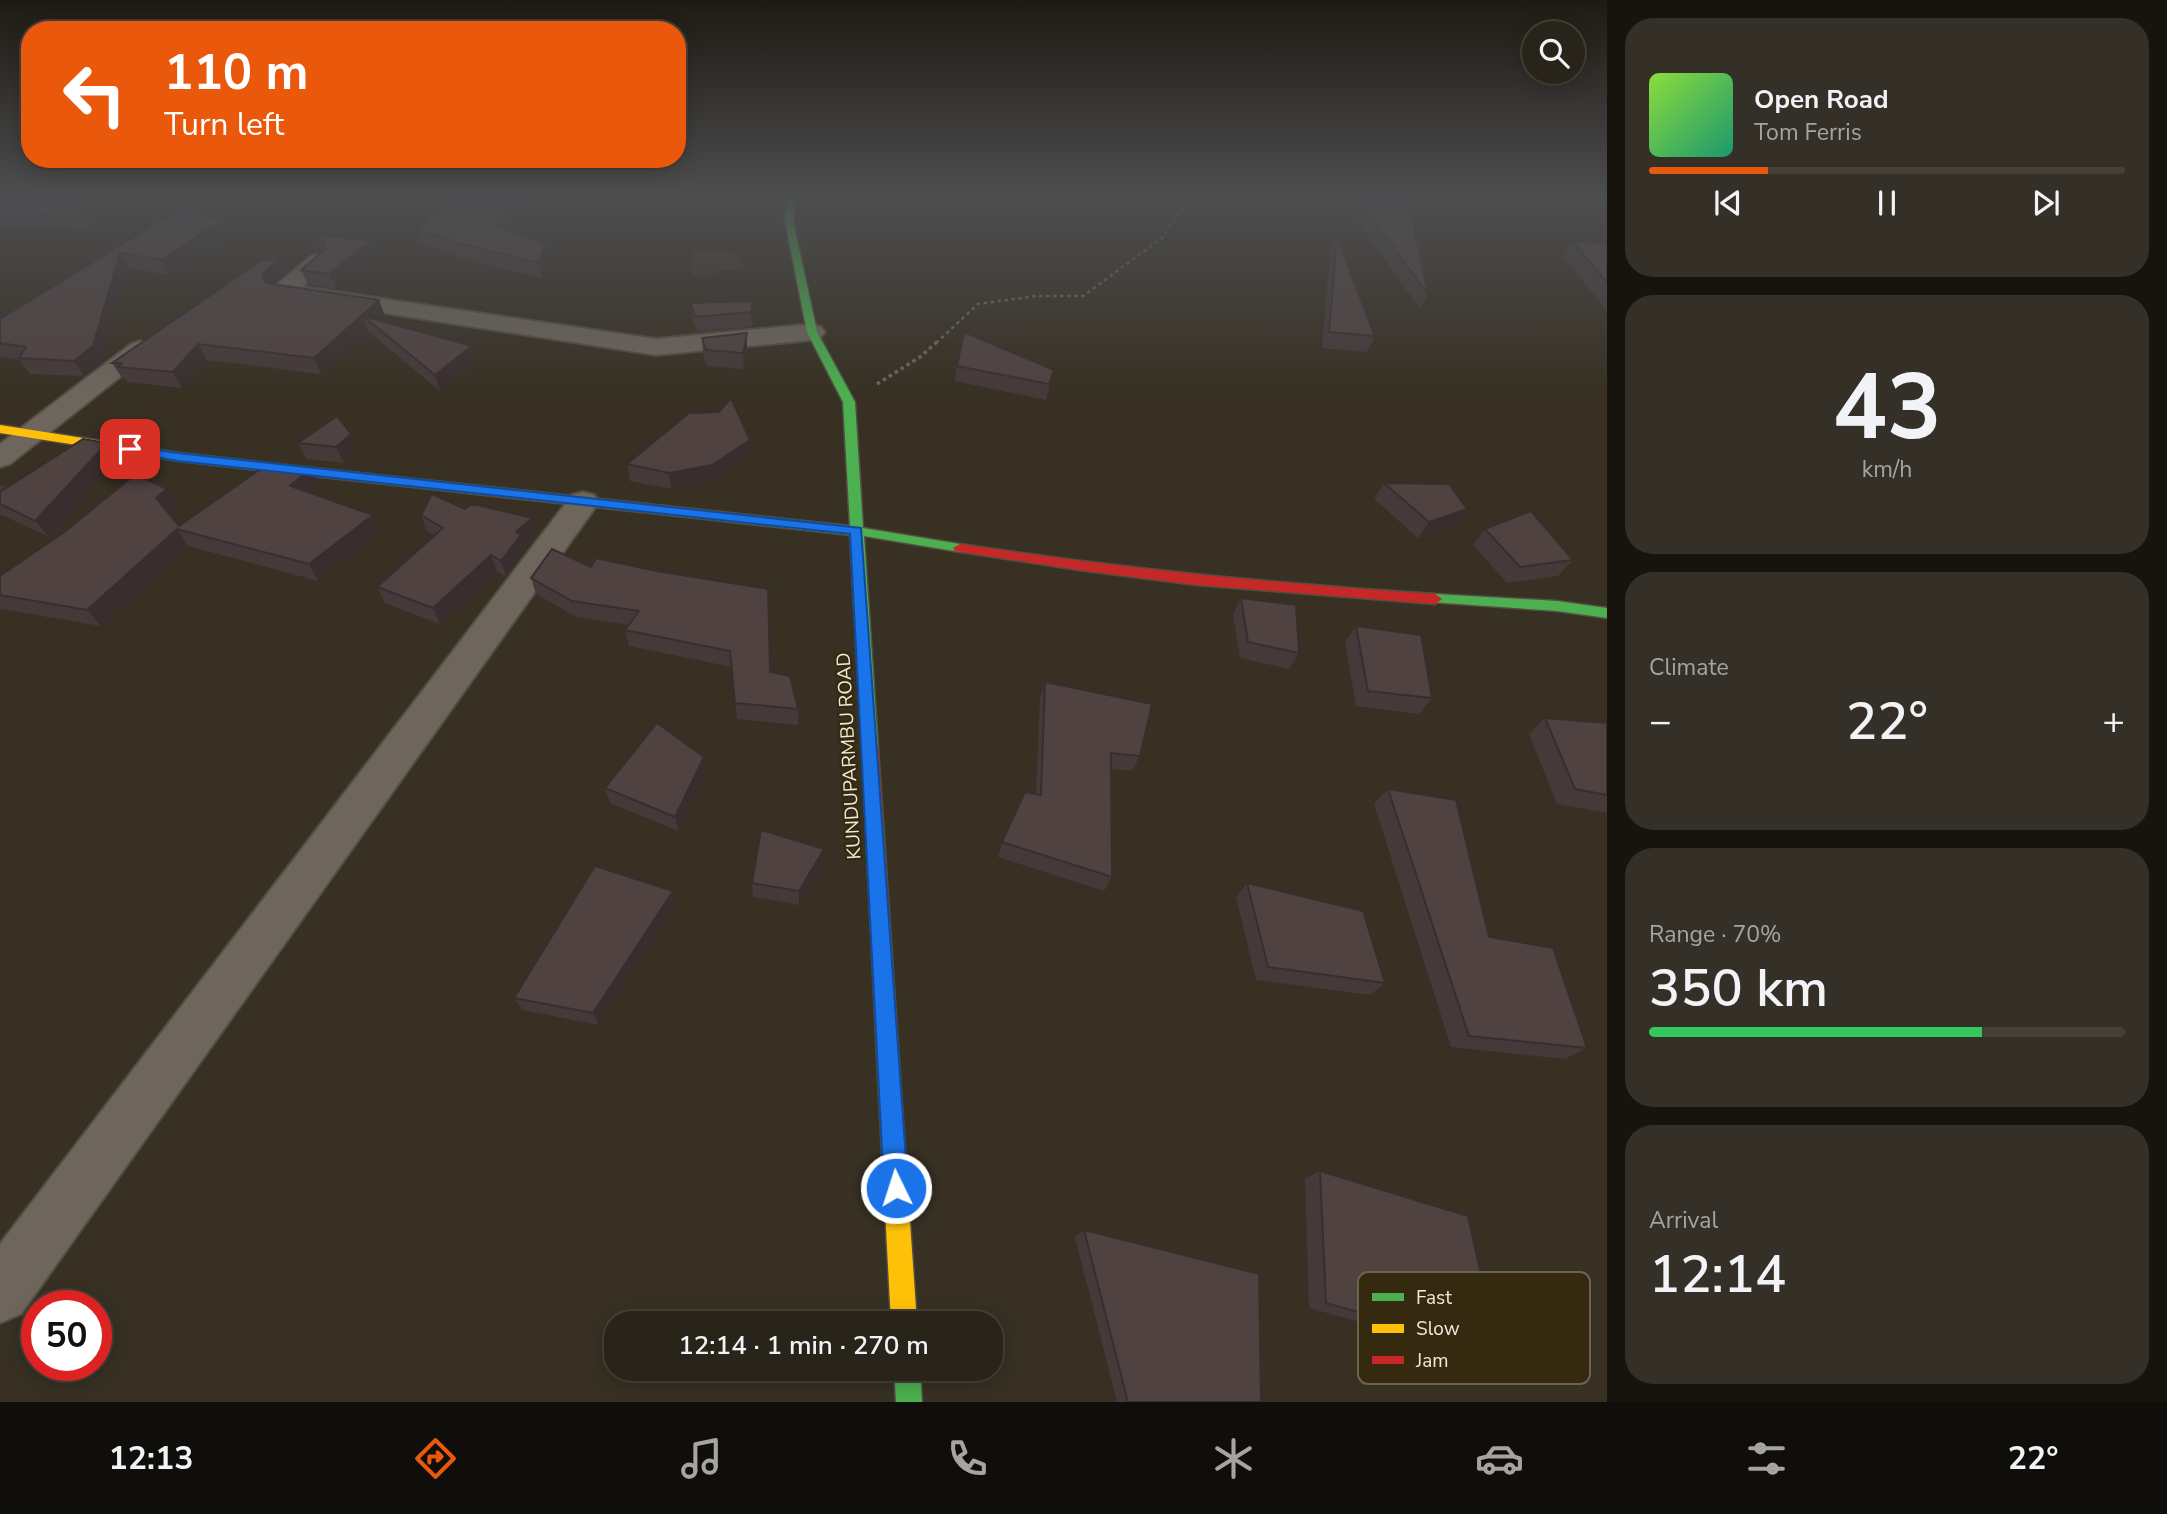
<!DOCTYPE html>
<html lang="en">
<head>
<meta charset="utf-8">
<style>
  body { margin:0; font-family:"Nunito Sans",sans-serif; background:#353027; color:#f1f3f6; height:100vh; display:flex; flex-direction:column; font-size:26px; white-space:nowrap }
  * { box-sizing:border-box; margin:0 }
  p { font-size:23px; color:#a5a4a2 }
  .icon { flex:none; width:38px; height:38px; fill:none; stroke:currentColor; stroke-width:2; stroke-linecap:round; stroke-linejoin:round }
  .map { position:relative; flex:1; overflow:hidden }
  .side { display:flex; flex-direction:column; gap:18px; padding:18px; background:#17140e; width:560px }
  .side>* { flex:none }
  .guide { position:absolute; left:21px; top:21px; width:665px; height:147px; border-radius:28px; box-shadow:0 4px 18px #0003,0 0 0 2px #454139; background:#ea580c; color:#fff; overflow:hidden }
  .controls { position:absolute; left:1522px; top:21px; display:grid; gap:14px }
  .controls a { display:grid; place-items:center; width:63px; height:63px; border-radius:50%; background:#29241a; box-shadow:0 4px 18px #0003,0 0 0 2px #454139; font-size:35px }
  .speed { position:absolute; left:21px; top:1290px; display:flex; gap:14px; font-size:35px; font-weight:700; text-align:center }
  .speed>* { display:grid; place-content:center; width:91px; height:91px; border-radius:50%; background:#29241a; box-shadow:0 4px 18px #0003,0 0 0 2px #454139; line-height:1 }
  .speed .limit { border:10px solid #d22; background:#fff; color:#111 }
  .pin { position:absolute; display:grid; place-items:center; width:60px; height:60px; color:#fff; margin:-30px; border-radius:14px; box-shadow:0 4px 10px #0006 }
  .me { position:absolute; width:77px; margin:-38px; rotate:356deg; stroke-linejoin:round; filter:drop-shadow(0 0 5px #0008) }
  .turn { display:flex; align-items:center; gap:24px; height:147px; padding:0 28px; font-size:32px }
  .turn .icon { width:91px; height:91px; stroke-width:2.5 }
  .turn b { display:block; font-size:49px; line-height:60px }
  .big { font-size:52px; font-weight:600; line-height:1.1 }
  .side .widget { flex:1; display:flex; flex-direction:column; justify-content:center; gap:10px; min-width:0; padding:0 24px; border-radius:28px; background:#353027 }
  .side .dial { align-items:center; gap:0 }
  .dial b { font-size:91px; line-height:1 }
  .song { display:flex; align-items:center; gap:21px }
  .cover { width:84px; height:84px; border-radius:10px; background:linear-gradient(135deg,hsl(90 70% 55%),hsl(160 70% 35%)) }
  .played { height:7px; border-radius:4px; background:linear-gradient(90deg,#ea580c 25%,#454139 25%) }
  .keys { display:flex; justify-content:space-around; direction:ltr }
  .heat { display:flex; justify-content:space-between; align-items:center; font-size:38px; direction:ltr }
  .charge { height:10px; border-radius:5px; background:linear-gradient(90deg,#34c759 70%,#454139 0) }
  .trip { position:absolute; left:604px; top:1311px; width:399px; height:70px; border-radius:28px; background:#29241a; box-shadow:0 4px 18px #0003,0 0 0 2px #454139; font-weight:600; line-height:70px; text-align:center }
  .dock { display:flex; height:112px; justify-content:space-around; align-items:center; background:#100e0a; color:#a5a4a2 }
  .dock .icon { width:49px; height:49px }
  .dock .on { color:#ea580c }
  .dock b { font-size:32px; color:#f1f3f6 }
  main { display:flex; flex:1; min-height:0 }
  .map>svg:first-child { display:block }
</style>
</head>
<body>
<main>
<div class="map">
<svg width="1607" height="1402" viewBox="0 0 1607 1402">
  <rect width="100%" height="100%" fill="#373023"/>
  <polygon fill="#433a2a" points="693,252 740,253 739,262 744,263 742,270 719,270 718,274 691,276"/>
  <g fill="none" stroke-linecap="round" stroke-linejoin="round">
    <defs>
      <g id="street">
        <polygon points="319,254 327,256 330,261 302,287 656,339 812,324 821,327 825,332 821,337 812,340 656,355 275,296 271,291 275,286 311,256"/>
        <polygon points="140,341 149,344 153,349 149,354 10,464 0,467 0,444 131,344"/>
        <polygon points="583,492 594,495 599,502 594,509 21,1314 0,1323 0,1244 572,495"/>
      </g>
      <g id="fast">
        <polygon points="787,198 795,198 793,221 817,332 855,402 863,528 960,544 967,548 960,552 864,536 878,747 876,752 864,752 862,747 850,535 295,474 289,470 295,466 850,526 843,402 807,332 785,221"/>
        <polygon points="1435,594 1557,601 1607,608 1607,618 1557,611 1430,602 1428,599 1430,596"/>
        <polygon points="894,1368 920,1368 922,1402 896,1402"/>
      </g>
      <g id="slow">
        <polygon points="0,425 179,453 295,466 301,470 295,474 179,461 0,433"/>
        <polygon points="889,1066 897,1069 900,1077 917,1323 891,1323 878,1077 881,1069"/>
      </g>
      <g id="jam">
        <path d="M960,544c158,24 316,40 475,50l7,5 -7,5 -238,-19 -118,-15 -124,-19 -2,-3z"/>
        <polygon points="870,740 876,742 878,747 900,1077 897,1085 889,1088 881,1085 878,1077 862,747 864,742"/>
      </g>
    </defs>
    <use href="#street" stroke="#534d42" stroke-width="4"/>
    <use href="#fast" stroke="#534d42" stroke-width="3"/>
    <use href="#slow" stroke="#534d42" stroke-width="3"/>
    <use href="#jam" stroke="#534d42" stroke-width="3"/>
    <polyline stroke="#6d665e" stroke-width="2.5" stroke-dasharray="3.5 3.5" stroke-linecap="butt" points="936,343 978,304 1036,296 1083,296 1162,238 1188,198"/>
    <polyline stroke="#6d665e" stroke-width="3.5" stroke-dasharray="3.5 3.5" stroke-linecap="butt" points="877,384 920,357 938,341"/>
    <use href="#street" fill="#6e665d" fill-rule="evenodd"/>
    <use href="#fast" fill="#4caf50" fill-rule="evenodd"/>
    <use href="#slow" fill="#ffc107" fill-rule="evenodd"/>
    <use href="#jam" fill="#c62828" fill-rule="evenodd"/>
  </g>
  <g fill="#463939">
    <polygon points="0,198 85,198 92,209 90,230 3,226 0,228"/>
    <polygon points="1341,198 1393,198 1428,294 1420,309"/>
    <polygon points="183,207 229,235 169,275 128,267 103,362 84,376 30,374 20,360 0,356 0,319"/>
    <polygon points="417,229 507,229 548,259 542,278 458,257 422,243"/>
    <polygon points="318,238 375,256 336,289 308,285 301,270 323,251"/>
    <polygon points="1337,238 1375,336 1367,352 1322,348 1330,252"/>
    <polygon points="1573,241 1607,244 1607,311 1563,256"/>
    <polygon points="279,259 286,274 275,284 385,316 379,321 477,361 440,391 368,331 321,374 207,360 182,388 128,382 126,379 122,378 112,363"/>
    <polygon points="753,301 754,316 752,327 697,332 692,318 691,303"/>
    <polygon points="702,338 747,349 744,369 707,366 703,353"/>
    <polygon points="957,366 1054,370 1046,400 955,381"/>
    <polygon points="351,434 358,450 344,463 306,459 298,443"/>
    <polygon points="750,440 751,456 713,481 671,489 630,481 627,464"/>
    <polygon points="107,443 118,459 49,537 2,515 0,516 0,485 6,486 7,488"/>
    <polygon points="311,468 319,484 309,493 380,531 318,581 188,546 101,626 0,609 0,576 167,489 177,505 168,513 179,526"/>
    <polygon points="1384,483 1467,509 1456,526 1418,538 1374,499"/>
    <polygon points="465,509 532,518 536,535 524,546 526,551 506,577 497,571 440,624 385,603 377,587 435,535 427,531 421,515"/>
    <polygon points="1485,529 1573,560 1558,576 1507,583 1473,545"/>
    <polygon points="552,549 770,672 798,709 798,725 737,719 732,667 629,646 625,630 629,625 576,617 536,594 531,578"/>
    <polygon points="1241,598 1299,653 1289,669 1240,658 1233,614"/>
    <polygon points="1356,626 1432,698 1419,714 1356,706 1345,642"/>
    <polygon points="1045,682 1140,756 1132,771 1111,769 1112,877 1104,891 998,857 1002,842 1036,794 1040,698"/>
    <polygon points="1545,718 1607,723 1607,813 1557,804 1529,734"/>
    <polygon points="706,773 678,831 610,803 605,788"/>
    <polygon points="1388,789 1489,937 1587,1048 1565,1059 1451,1047 1374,804"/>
    <polygon points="824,863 799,905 753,897 752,883"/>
    <polygon points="1247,883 1385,983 1370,995 1256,980 1236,897"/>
    <polygon points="676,905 599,1025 522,1010 514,998"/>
    <polygon points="1320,1171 1498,1351 1475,1354 1309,1308 1305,1179"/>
    <polygon points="1084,1230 1261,1402 1117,1402 1075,1237"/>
  </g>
  <g fill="#392e2e">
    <polygon points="83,198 85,198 92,209 90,230 81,215"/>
    <polygon points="523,198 541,198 497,238 493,224"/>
    <polygon points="222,221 229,235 169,275 161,260"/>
    <polygon points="370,241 375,256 336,289 329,274"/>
    <polygon points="545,244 548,259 542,278 539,263"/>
    <polygon points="120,253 128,267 103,362 84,376 74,361"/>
    <polygon points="279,259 286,274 269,289 262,274"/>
    <polygon points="379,300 385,316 374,326 363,316 368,331 321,374 314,358"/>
    <polygon points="753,301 754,316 752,327 751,312"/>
    <polygon points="747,333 747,349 744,369 743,353"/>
    <polygon points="198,344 207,360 182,388 173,372"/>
    <polygon points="472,346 477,361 440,391 435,375"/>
    <polygon points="351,434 358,450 344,463 336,447"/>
    <polygon points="750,440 751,456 713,481 671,489 669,473"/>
    <polygon points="107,443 118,459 49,537 35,521"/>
    <polygon points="311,468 319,484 298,503 290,486"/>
    <polygon points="167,489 177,505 167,514 156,498"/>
    <polygon points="1467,509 1456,526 1418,538 1429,522"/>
    <polygon points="373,515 380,531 318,581 309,564"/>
    <polygon points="532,518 536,535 524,546 526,551 506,577 501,561 516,532"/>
    <polygon points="177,529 188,546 101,626 87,610"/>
    <polygon points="491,555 497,571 440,624 433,608"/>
    <polygon points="704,757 706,773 678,831 675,817"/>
    <polygon points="824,849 824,863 799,905 799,891"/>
    <polygon points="673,891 676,905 599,1025 593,1013"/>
  </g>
  <g fill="#514242" stroke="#392e2e" stroke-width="2">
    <polygon points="0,198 83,198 81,215 0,212"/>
    <polygon points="452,198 523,198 493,224 545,244 539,263 454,242 417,229"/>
    <polygon points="1357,198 1393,198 1411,212 1428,294"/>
    <polygon points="183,207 222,221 161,260 120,253 93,346 74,361 19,358 26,347 0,343 0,319"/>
    <polygon points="322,235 370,241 329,274 301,270 326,248 323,240 318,238"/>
    <polygon points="1337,238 1375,336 1329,332"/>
    <polygon points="1573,241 1607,244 1607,283"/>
    <polygon points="279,259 262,274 266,283 379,300 314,358 198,344 173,372 118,367 122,363 112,363 262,260"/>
    <polygon points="753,301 751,312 695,317 691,303"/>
    <polygon points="363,316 472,346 435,375"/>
    <polygon points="964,332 1054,370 1049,384 957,366"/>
    <polygon points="747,333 743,353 706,350 702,338"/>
    <polygon points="731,398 750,440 712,465 669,473 627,464 689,413 719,412"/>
    <polygon points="337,416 351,434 336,447 298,443"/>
    <polygon points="83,439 107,443 35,521 0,504 0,492"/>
    <polygon points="269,463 311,468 290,486 373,515 309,564 177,529 87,610 0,595 0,576 63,533 132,477 141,477 167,489 156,498 179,526"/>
    <polygon points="1384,483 1449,484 1467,509 1429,522"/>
    <polygon points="432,494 465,509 469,505 477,505 532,518 516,532 521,535 501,561 491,555 433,608 377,587 443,528 421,515"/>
    <polygon points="1531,511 1573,560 1520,567 1485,529"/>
    <polygon points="552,549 591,567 596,558 656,571 768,589 770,672 790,676 798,709 735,703 730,651 625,630 639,611 572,601 531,578"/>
    <polygon points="1241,598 1296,605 1299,653 1248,642"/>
    <polygon points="1356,626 1421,635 1432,698 1368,691"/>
    <polygon points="1045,682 1152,704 1140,756 1111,753 1112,877 1002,842 1025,792 1041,795"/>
    <polygon points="1545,718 1607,723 1607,795 1575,789"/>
    <polygon points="657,723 704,757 675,817 605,788"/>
    <polygon points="1388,789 1456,800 1489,937 1553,948 1587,1048 1469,1036"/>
    <polygon points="761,830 824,849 799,891 752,883"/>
    <polygon points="595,866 673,891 593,1013 514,998"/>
    <polygon points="1247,883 1363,911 1385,983 1268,967"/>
    <polygon points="1320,1171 1468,1216 1498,1351 1326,1303"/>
    <polygon points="1084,1230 1259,1274 1261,1402 1128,1402"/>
  </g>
  <linearGradient id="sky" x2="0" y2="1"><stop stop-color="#1e1a13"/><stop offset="0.5" stop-color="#4d4e50"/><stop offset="1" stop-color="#4d4e50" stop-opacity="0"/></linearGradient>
  <rect width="1607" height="394" fill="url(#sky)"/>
  <polygon fill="#1a73e8" stroke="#114b97" stroke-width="2" points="130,446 178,453 861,528 908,1188 904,1196 896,1200 888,1196 884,1188 850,534 178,461 126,452 126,447"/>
  <g text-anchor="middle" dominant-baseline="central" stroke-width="5" stroke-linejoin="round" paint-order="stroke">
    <g font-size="19" fill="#f1eadb" stroke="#352a10">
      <text transform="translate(849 756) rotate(-93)">KUNDUPARMBU ROAD</text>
    </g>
  </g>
  <rect x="1358" y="1272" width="232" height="112" rx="10" fill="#352a10" stroke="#6d644d" stroke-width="2"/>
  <rect x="1372" y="1293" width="32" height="8" fill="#4caf50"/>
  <rect x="1372" y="1324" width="32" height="9" fill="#ffc107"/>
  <rect x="1372" y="1356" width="32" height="8" fill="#c62828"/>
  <g font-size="19" fill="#f1eadb">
    <text x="1416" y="1304">Fast</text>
    <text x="1416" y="1335">Slow</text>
    <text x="1416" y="1367">Jam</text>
  </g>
</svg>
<div class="controls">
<a><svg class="icon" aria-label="search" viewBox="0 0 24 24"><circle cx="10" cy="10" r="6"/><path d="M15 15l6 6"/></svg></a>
</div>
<div class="speed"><div class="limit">50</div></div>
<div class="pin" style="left:130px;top:449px;background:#d93025"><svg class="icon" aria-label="arrive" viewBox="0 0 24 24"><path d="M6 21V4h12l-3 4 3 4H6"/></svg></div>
<svg class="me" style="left:896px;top:1188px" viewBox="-20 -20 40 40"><circle r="17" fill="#1a73e8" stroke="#fff" stroke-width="3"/><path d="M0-11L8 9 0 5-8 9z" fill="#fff"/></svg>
<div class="trip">12:14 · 1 min · 270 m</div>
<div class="guide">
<div class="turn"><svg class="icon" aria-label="left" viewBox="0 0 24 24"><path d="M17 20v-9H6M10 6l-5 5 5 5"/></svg><div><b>110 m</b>Turn left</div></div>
</div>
</div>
<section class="side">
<div class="widget">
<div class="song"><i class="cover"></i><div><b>Open Road</b><p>Tom Ferris</p></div></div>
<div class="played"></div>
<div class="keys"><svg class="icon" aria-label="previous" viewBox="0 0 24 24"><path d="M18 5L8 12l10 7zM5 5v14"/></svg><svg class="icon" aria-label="pause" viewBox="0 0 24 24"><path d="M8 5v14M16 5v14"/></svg><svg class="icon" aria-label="next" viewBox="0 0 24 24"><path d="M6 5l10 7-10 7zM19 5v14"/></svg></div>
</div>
<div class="widget dial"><b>43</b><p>km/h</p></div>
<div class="widget"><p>Climate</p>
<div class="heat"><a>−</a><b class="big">22°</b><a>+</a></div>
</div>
<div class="widget"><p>Range · 70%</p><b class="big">350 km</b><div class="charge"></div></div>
<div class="widget"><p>Arrival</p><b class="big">12:14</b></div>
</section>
</main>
<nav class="dock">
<b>12:13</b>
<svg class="icon on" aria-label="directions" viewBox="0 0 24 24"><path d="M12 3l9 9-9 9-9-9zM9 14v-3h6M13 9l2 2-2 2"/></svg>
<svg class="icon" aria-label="music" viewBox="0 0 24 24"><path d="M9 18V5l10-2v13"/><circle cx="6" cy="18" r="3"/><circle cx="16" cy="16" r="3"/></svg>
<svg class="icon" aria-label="phone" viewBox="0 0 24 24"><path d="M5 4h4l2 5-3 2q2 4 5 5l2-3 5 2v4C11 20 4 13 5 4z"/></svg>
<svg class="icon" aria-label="climate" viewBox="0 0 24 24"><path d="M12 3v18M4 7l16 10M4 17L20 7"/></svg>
<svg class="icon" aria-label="car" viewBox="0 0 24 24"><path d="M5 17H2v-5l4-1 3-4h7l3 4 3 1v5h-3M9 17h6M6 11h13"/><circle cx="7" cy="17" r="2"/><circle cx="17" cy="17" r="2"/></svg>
<svg class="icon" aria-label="filters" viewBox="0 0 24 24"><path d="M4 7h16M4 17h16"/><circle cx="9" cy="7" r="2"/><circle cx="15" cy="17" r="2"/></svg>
<b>22°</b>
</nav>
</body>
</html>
